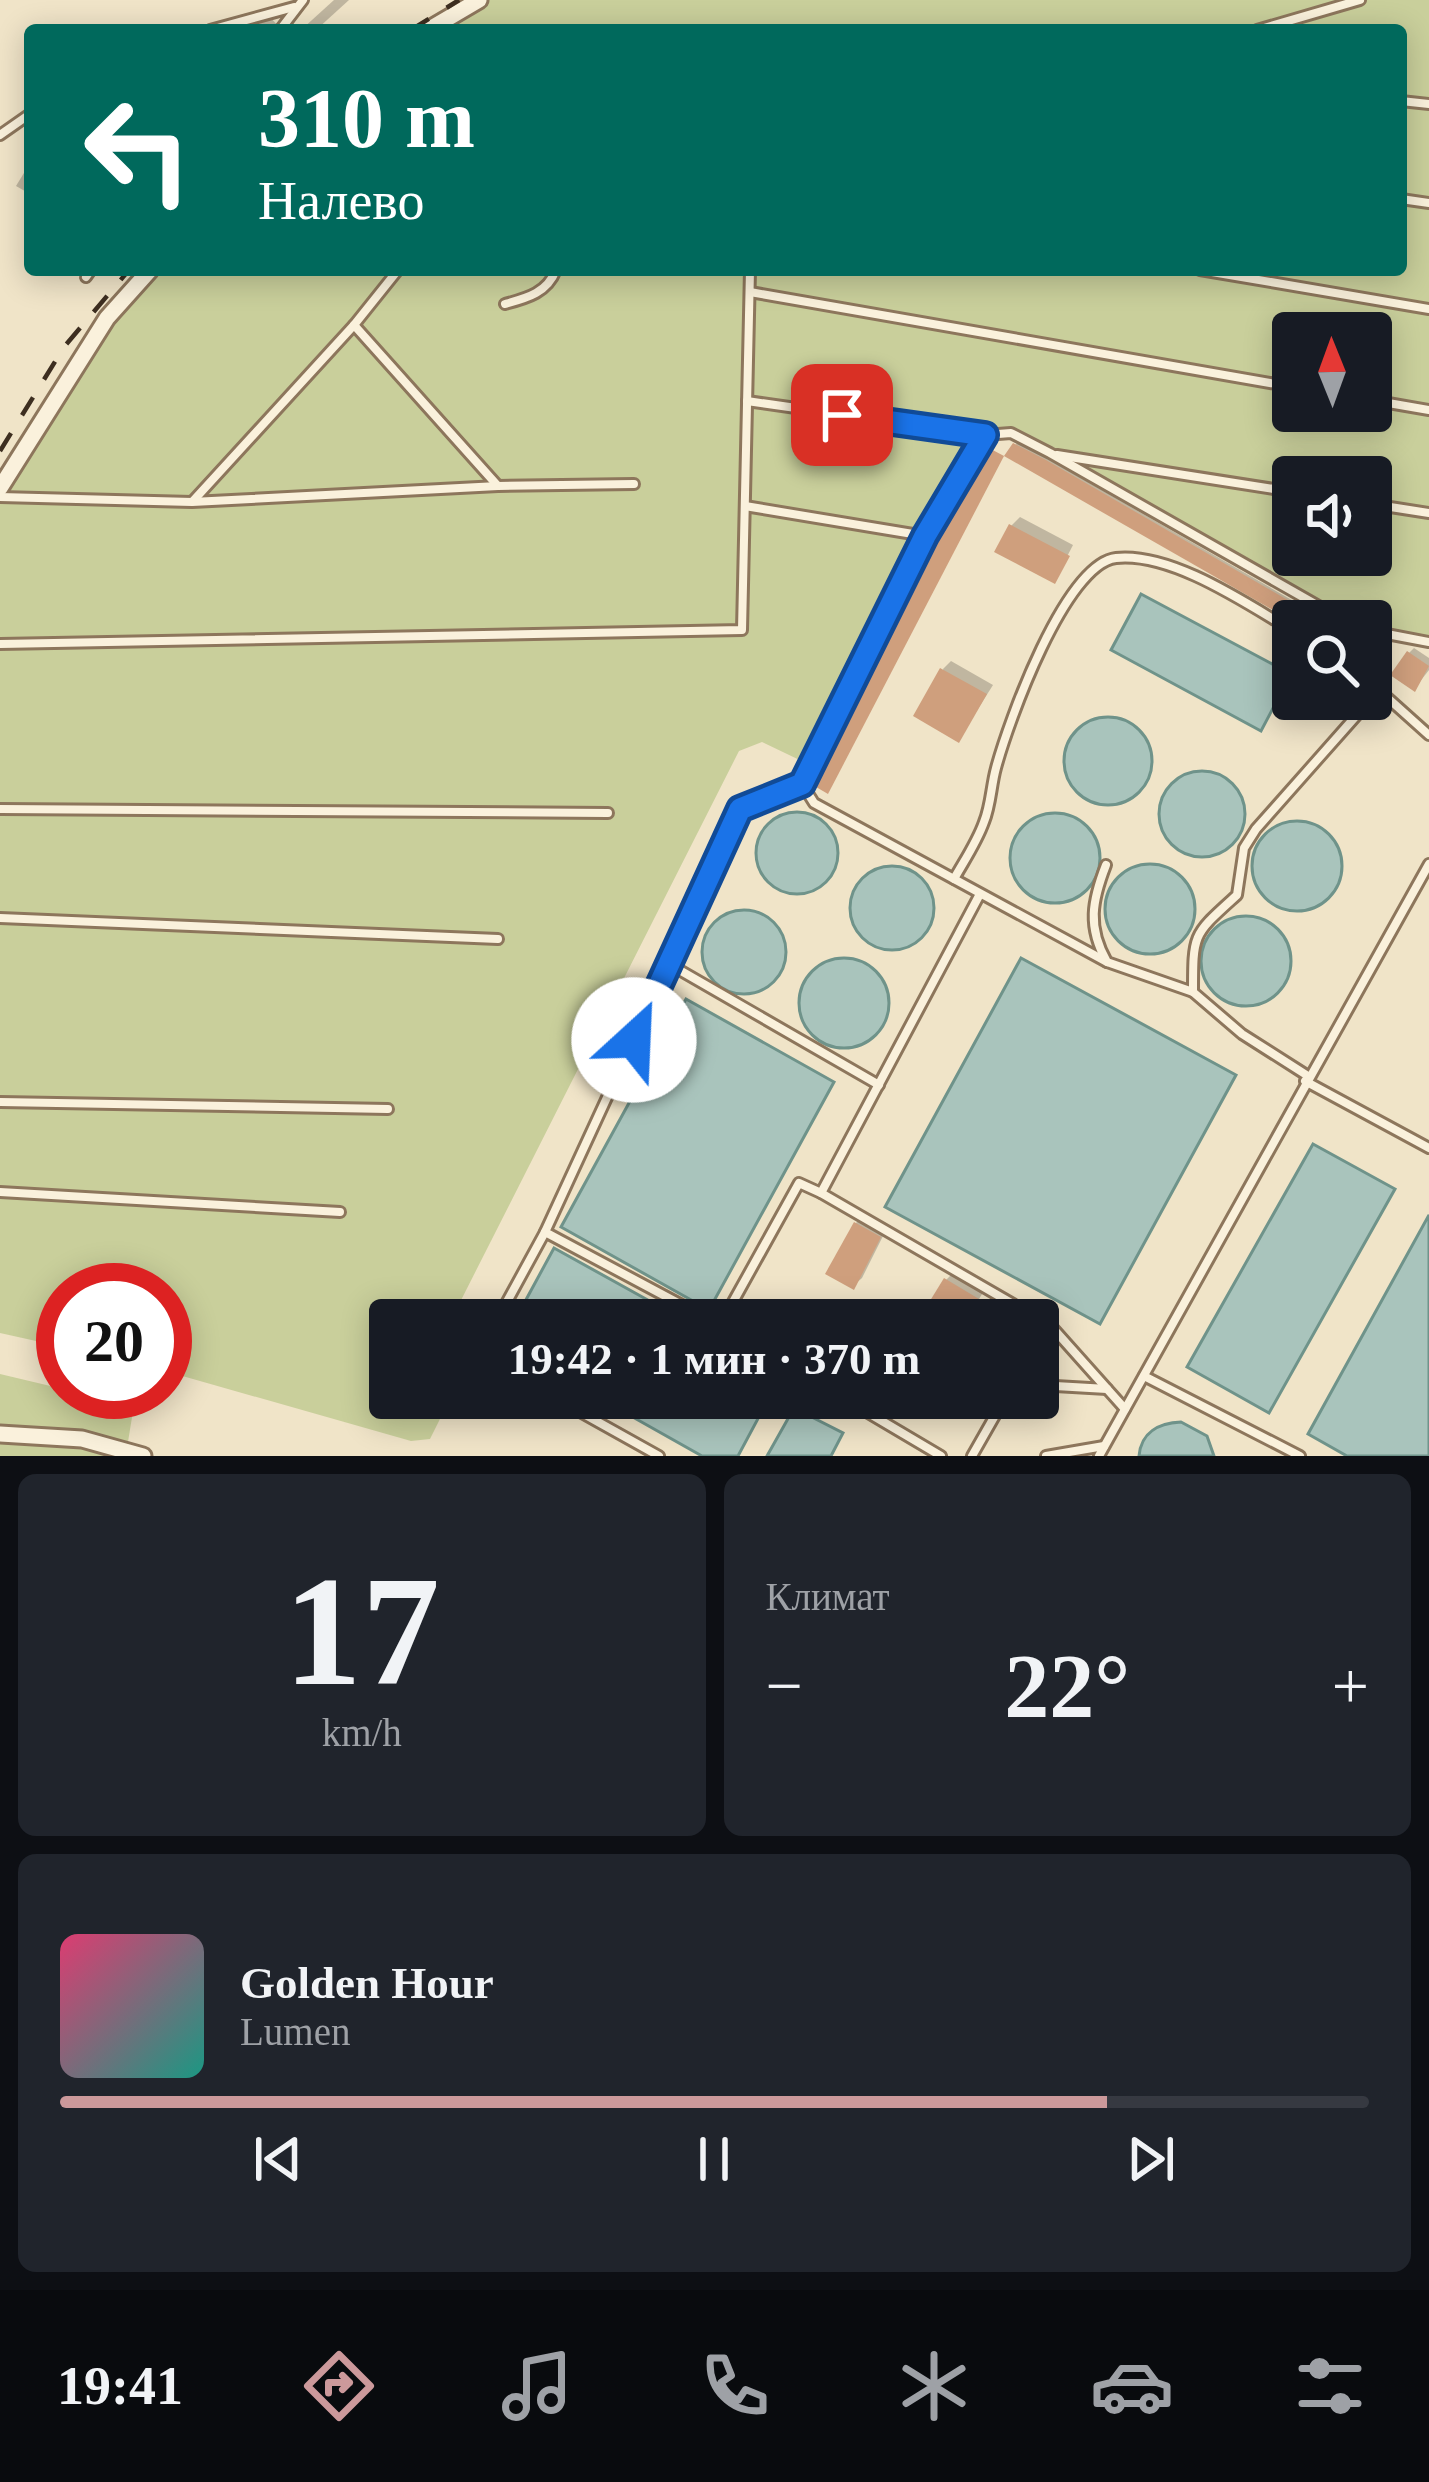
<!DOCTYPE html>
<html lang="ru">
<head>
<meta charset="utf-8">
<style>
  body { margin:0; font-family:"Times New Roman",serif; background:#20242c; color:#f1f3f6; height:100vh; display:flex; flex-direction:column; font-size:45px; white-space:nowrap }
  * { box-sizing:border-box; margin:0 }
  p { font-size:39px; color:#9ea1a6 }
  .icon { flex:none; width:66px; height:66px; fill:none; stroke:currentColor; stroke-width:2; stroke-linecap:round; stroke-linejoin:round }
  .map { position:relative; height:1456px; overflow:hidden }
  .panel { display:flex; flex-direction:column; gap:18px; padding:18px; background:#0d0f14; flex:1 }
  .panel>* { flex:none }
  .hud { position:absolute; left:24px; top:24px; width:1383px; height:252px; border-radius:12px; box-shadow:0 6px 30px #0003; background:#00695c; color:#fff; overflow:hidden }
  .needle { width:78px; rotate:359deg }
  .fabs { position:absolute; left:1272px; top:312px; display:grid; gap:24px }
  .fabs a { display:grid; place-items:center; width:120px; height:120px; border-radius:12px; background:#171b24; box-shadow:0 6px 30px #0003; font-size:60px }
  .speed { position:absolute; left:36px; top:1263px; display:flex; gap:24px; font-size:60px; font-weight:700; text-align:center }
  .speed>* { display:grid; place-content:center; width:156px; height:156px; border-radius:50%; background:#171b24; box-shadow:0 6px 30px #0003; line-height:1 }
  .speed .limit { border:18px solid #d22; background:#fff; color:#111 }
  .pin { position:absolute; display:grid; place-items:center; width:102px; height:102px; color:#fff; margin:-51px; border-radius:24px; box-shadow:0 6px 18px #0006 }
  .me { position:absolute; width:132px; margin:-66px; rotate:25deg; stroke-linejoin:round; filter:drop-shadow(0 0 9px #0008) }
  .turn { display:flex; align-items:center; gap:42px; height:252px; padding:0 36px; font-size:54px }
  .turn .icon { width:156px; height:156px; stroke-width:2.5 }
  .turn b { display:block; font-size:84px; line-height:102px }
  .big { font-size:90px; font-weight:800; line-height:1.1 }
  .panel .card { flex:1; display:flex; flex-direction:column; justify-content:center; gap:18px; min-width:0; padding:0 42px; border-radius:18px; background:#20242c }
  .panel .dial { align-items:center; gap:0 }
  .dial b { font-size:156px; line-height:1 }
  .song { display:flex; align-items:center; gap:36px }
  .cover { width:144px; height:144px; border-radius:18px; background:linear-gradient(135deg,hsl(340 70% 55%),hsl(170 70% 35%)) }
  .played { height:12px; border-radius:6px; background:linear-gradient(90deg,#cc999b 80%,#363941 80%) }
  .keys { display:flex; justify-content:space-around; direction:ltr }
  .heat { display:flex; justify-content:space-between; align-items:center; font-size:66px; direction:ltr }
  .panel .tiles { flex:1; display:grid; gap:18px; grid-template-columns:1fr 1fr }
  .card:last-child { grid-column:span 2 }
  .trip { position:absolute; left:369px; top:1299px; width:690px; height:120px; border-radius:12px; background:#171b24; box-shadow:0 6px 30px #0003; font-weight:800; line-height:120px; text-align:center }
  .menu { display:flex; height:192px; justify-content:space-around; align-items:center; background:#090b0e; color:#9ea1a6 }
  .menu .icon { width:84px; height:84px }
  .menu .selected { color:#cc999b }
  .menu b { font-size:54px; color:#f1f3f6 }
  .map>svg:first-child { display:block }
</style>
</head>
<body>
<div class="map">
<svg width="1429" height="1456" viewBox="0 0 1429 1456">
  <rect width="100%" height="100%" fill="#f0e4c8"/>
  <g fill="#c9cf9b" fill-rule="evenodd">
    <path d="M479,0h950v642l-58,-11v-10h-26l-334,-188 -26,2 -60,101 -115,229 -48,-23 -23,9 -288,569h-61v78h51l2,15 -13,26 -19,2 -246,-70v-81h-102v57l-63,-14v-845l107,-170 43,-48h1251v-240h-973zM1293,333h78v78h-78zM1293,477h78v78h-78z"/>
    <polygon points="0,1374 63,1389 63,1392 134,1405 127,1448 130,1456 0,1456"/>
  </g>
  <g fill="#a9c4bc" stroke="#6f938a" stroke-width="3">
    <polygon points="1141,594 1291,674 1261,731 1111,650"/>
    <circle cx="1108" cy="761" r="44"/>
    <circle cx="1202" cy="814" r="43"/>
    <circle cx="797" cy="853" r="41"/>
    <circle cx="1055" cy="858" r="45"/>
    <circle cx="1297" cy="866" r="45"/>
    <circle cx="1150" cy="909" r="45"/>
    <circle cx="892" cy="908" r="42"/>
    <circle cx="744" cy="952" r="42"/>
    <circle cx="1246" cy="961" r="45"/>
    <circle cx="844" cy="1003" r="45"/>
    <polygon points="1021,958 1236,1075 1100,1324 885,1207"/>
    <polygon points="686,999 834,1082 709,1310 561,1227"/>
    <polygon points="1313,1144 1395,1189 1269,1413 1187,1367"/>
    <polygon points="1429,1215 1429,1456 1347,1456 1308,1434"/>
    <polygon points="554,1248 664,1309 658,1320 515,1320"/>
    <polygon points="629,1398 769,1398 738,1456 702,1456 622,1411"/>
    <polygon points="794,1408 843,1433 831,1456 767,1456"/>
    <path d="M1181,1422l26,14 7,20h-75c2,-24 20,-33 42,-34z"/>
  </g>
  <g fill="#0003">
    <polygon points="334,0 349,0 316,30 301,30"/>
    <polygon points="269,16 282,30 252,30 266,17"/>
    <polygon points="30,163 30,194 16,186"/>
    <polygon points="1017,443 1048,459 1328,621 1297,621 1008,455"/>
    <polygon points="1020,517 1073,545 1055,580 1011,526"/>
    <polygon points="1414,648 1429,658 1429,670 1415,688 1409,653"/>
    <polygon points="951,661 993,685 959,739 943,669"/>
    <polygon points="864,1215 887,1228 862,1278 853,1286 856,1223"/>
    <polygon points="954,1272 984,1291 966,1320 934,1320 946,1280"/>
  </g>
  <g fill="#cf9f7d">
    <polygon points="1013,443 1046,460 1324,621 1292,621 1205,571 1004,456"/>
    <polygon points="987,447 1004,456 828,794 811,784"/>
    <polygon points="1009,524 1070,556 1055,584 994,552"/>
    <polygon points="1407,651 1429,666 1415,692 1390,675"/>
    <polygon points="940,668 987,694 959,743 913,716"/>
    <polygon points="854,1222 881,1237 854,1290 825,1274"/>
    <polygon points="944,1278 979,1299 966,1320 944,1320 925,1309"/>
  </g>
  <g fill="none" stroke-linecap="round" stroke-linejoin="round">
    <defs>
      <g id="service">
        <polyline points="210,30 294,7"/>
        <polyline points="280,30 303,0"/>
        <polyline points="1257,30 1360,0"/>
        <polyline points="1401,101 1429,104"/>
        <polyline points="0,135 30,114"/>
        <polyline points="1401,199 1429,203"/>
        <polyline points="1200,270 1429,309"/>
        <polyline points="86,277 91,270"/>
        <polyline points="750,292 1293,387"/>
        <path d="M505,304c22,-6 42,-11 51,-34"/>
        <polyline points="354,325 497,485"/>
        <polyline points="1371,400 1429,410"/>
        <polyline points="747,401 985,435"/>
        <polyline points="1057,455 1293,492"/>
        <polyline points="0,497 192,502 498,486 634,484"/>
        <polyline points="193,501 354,325 398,270"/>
        <polyline points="1371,504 1429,513"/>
        <polyline points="745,506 925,536"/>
        <polyline points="1371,631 1429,642"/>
        <polyline points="0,644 742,630 750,270"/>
        <polyline points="1371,683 1429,735"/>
        <polyline points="0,809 608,813"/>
        <path d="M1106,865c-14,36 -19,62 1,97l86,30"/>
        <path d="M954,879c10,-18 23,-37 30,-57 7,-17 7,-36 12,-54 12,-45 69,-204 120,-210 56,-6 131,46 177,73"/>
        <polyline points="0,918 498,939"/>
        <polyline points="1107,962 814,803 802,784 925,536 985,435 1011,433 1050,453 1345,621"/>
        <polyline points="669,964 879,1085"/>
        <path d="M1308,1076l-66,-42 -49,-42c0,-60 0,-57 44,-97l7,-47 12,-19 123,-139"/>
        <polyline points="1305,1081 1429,1148"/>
        <polyline points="0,1102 388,1109"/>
        <polyline points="0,1192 340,1212"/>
        <polyline points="821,1193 1051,1326 1125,1409"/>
        <polyline points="497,1320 545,1232"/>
        <polyline points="710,1320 545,1232 740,809 802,784"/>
        <polyline points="723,1320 799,1183 821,1193 980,894"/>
        <polyline points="1144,1376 1300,1456"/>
        <polyline points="1038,1385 1107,1389"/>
        <polyline points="555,1398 659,1456"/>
        <polyline points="843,1398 941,1456"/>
        <polyline points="972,1456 1005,1398"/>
        <polyline points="1046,1456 1104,1446"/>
        <polyline points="1099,1456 1429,864"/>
      </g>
      <g id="minor">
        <polyline points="428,30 479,0"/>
        <polyline points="0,488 107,318 150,270"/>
        <polyline points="0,1434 82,1439 143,1456"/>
      </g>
    </defs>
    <use href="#service" stroke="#8d765c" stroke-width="14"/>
    <use href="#minor" stroke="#8d765c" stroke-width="21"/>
    <use href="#service" stroke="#faf1dc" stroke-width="8"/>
    <use href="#minor" stroke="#faf1dc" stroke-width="15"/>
    <g stroke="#3d2e20" stroke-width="4.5" stroke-dasharray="21 21" stroke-linecap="butt">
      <polyline points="411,30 459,0"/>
      <polyline points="0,451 64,347 129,270"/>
    </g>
  </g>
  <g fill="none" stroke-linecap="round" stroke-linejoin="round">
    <defs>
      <polyline id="route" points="634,1040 740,809 802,784 925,536 985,435 842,415"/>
    </defs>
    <use href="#route" stroke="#114b97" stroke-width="30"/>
    <use href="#route" stroke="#1a73e8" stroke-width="21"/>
  </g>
</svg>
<div class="fabs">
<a><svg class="needle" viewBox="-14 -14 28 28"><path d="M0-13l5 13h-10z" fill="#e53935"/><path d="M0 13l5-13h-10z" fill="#9ea1a6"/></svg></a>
<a><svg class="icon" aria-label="sound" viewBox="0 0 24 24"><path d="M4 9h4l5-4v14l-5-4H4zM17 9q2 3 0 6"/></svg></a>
<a><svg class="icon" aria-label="search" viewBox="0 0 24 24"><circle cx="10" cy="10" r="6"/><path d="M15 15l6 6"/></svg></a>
</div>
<div class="speed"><div class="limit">20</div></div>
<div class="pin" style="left:842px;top:415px;background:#d93025"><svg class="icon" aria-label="arrive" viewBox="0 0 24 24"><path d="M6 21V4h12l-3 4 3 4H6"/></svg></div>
<svg class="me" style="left:634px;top:1040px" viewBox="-20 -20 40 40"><circle r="19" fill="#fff"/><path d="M0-13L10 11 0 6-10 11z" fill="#1a73e8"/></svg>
<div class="trip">19:42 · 1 мин · 370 m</div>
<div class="hud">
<div class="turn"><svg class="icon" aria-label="left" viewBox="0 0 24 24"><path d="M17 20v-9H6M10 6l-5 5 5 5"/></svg><div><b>310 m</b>Налево</div></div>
</div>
</div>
<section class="panel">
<div class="tiles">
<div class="card dial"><b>17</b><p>km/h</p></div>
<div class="card"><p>Климат</p>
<div class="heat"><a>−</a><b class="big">22°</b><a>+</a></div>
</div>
<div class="card">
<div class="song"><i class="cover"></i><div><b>Golden Hour</b><p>Lumen</p></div></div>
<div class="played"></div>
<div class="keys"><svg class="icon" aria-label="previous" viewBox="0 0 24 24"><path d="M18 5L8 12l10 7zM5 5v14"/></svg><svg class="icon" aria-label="pause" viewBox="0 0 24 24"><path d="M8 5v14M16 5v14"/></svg><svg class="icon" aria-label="next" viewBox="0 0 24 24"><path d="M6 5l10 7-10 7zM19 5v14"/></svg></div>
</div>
</div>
</section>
<nav class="menu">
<b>19:41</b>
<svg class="icon selected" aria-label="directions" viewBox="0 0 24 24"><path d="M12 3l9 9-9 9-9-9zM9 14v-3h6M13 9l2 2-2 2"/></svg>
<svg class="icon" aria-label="music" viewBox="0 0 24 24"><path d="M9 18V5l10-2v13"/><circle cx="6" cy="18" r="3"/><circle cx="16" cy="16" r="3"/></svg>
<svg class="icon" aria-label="phone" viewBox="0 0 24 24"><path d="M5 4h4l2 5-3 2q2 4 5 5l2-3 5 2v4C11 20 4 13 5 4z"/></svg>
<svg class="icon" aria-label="climate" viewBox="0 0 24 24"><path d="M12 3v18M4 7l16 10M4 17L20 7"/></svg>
<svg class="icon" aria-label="car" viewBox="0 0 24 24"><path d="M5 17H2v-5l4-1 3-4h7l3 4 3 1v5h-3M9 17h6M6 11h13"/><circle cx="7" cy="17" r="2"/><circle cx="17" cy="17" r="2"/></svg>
<svg class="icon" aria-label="filters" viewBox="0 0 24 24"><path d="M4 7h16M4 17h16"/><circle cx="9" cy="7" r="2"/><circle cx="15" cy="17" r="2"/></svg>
</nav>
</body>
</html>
